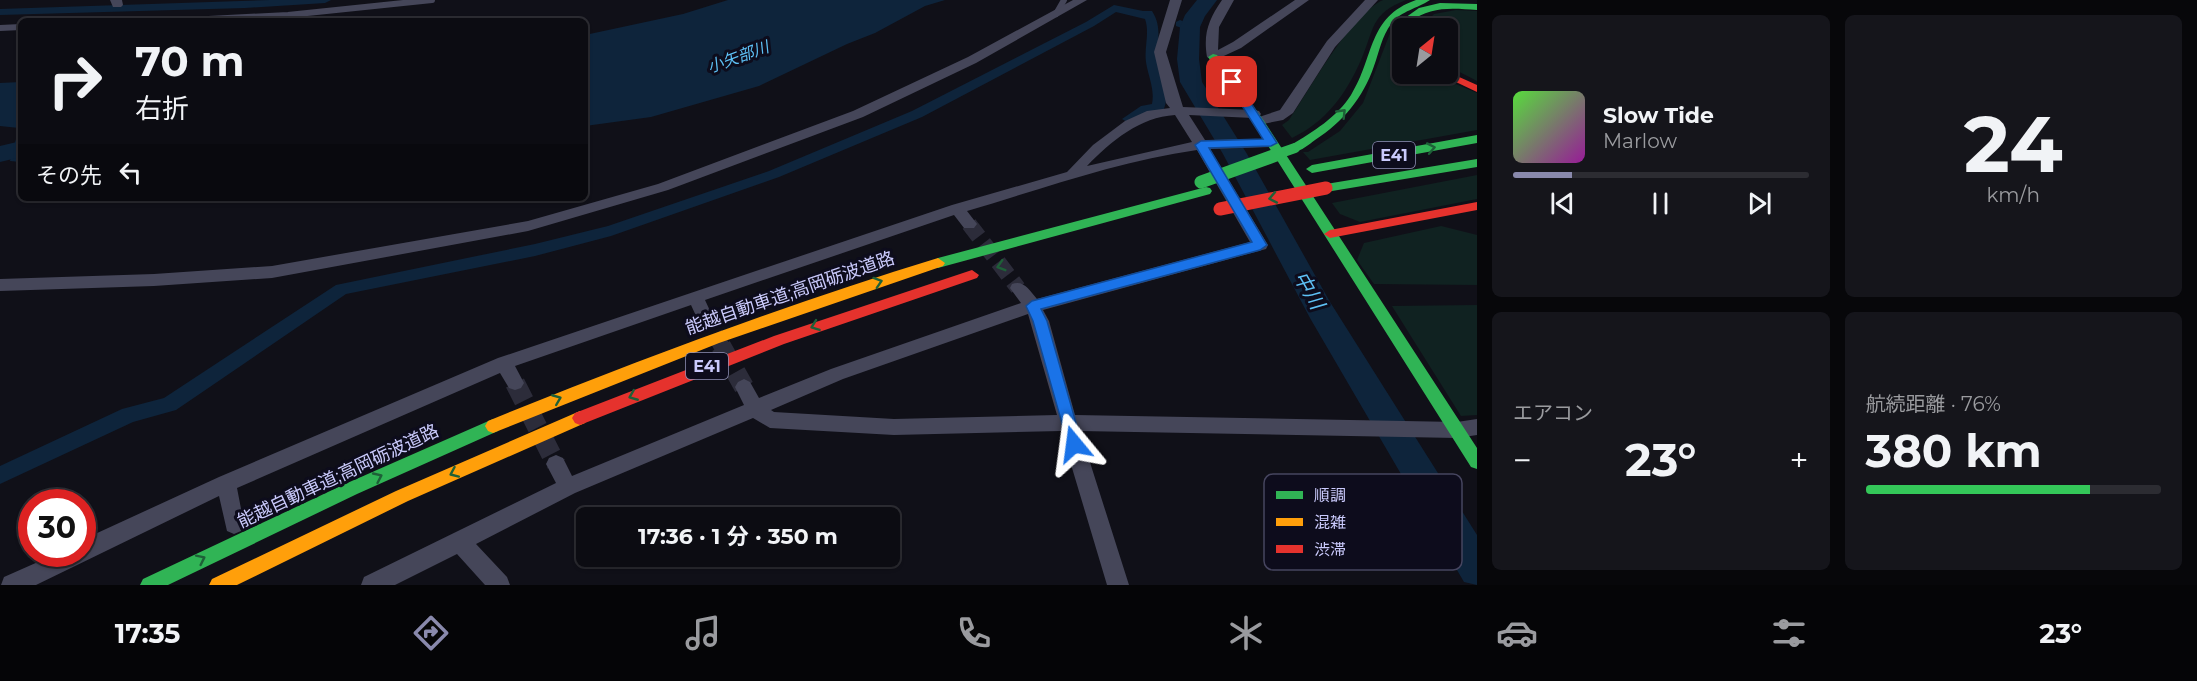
<!DOCTYPE html>
<html lang="ja">
<head>
<meta charset="utf-8">
<style>
  body { margin:0; font-family:Montserrat,"Noto Sans JP",sans-serif; background:#15151b; color:#f1f3f6; height:100vh; display:flex; flex-direction:column; font-size:22px; white-space:nowrap }
  * { box-sizing:border-box; margin:0 }
  p { font-size:20px; color:#9a9b9f }
  .icon { flex:none; width:33px; height:33px; fill:none; stroke:currentColor; stroke-width:2; stroke-linecap:round; stroke-linejoin:round }
  .map { position:relative; flex:1; overflow:hidden }
  .side { display:flex; flex-direction:column; gap:15px; padding:15px; background:#07070a; width:720px }
  .side>* { flex:none }
  .hud { position:absolute; left:18px; top:18px; width:570px; height:183px; border-radius:9px; box-shadow:0 2px 4px #0004,0 0 0 2px #2c2c32; background:#0c0c12; color:#f1f3f6; overflow:hidden }
  .needle { width:39px; rotate:30deg }
  .controls { position:absolute; left:1392px; top:18px; display:grid; gap:12px }
  .controls a { display:grid; place-items:center; width:66px; height:66px; border-radius:9px; background:#0c0c12; box-shadow:0 2px 4px #0004,0 0 0 2px #2c2c32; font-size:30px }
  .speed { position:absolute; left:18px; top:489px; display:flex; gap:12px; font-size:30px; font-weight:700; text-align:center }
  .speed>* { display:grid; place-content:center; width:78px; height:78px; border-radius:50%; background:#0c0c12; box-shadow:0 2px 4px #0004,0 0 0 2px #2c2c32; line-height:1 }
  .speed .limit { border:9px solid #d22; background:#fff; color:#111 }
  .pin { position:absolute; display:grid; place-items:center; width:51px; height:51px; color:#fff; margin:-26px; border-radius:12px; box-shadow:0 3px 9px #0006 }
  .me { position:absolute; width:66px; margin:-33px; rotate:344deg; stroke-linejoin:round; filter:drop-shadow(0 0 4px #0008) }
  .turn { display:flex; align-items:center; gap:21px; height:126px; padding:0 18px; font-size:27px }
  .turn .icon { width:78px; height:78px; stroke-width:2.5 }
  .turn b { display:block; font-size:42px; line-height:51px }
  .then { display:flex; align-items:center; height:57px; padding:0 18px; background:#0003; gap:12px; font-size:22px }
  .big { font-size:45px; font-weight:700; line-height:1.1 }
  .side .card { flex:1; display:flex; flex-direction:column; justify-content:center; gap:9px; min-width:0; padding:0 21px; border-radius:9px; background:#15151b }
  .side .dial { align-items:center; gap:0 }
  .dial b { font-size:78px; line-height:1 }
  .song { display:flex; align-items:center; gap:18px }
  .cover { width:72px; height:72px; border-radius:9px; background:linear-gradient(135deg,hsl(110 70% 55%),hsl(300 70% 35%)) }
  .played { height:6px; border-radius:3px; background:linear-gradient(90deg,#8989ac 20%,#2c2c32 20%) }
  .keys { display:flex; justify-content:space-around; direction:ltr }
  .heat { display:flex; justify-content:space-between; align-items:center; font-size:33px; direction:ltr }
  .charge { height:9px; border-radius:4px; background:linear-gradient(90deg,#34c759 76%,#2c2c32 0) }
  .side .tiles { flex:1; display:grid; gap:15px; grid-template-columns:repeat(2,1fr) }
  .trip { position:absolute; left:576px; top:507px; width:324px; height:60px; border-radius:9px; background:#0c0c12; box-shadow:0 2px 4px #0004,0 0 0 2px #2c2c32; font-weight:700; line-height:60px; text-align:center }
  .dock { display:flex; height:96px; justify-content:space-around; align-items:center; background:#050507; color:#9a9b9f }
  .dock .icon { width:42px; height:42px }
  .dock .selected { color:#8989ac }
  .dock b { font-size:27px; color:#f1f3f6 }
  main { display:flex; flex:1; min-height:0 }
  .map>svg:first-child { display:block }
</style>
</head>
<body>
<main>
<div class="map">
<svg width="1477" height="585" viewBox="0 0 1477 585">
  <rect width="100%" height="100%" fill="#101018"/>
  <g fill="#102221">
    <path d="M1383,0h23c-36,14 -31,28 -45,60 -15,34 -35,62 -69,78l-10,-13 7,-5c22,-32 61,-105 94,-120z"/>
    <polygon points="1456,10 1477,11 1477,81 1448,66 1448,28 1421,28 1434,14"/>
    <polygon points="1398,24 1397,33 1402,48 1402,74 1432,74 1477,93 1477,130 1310,160 1303,152 1308,152 1340,131 1363,103 1392,28"/>
    <polygon points="1477,175 1477,199 1360,222 1340,214 1332,203"/>
    <polygon points="1441,226 1477,235 1477,285 1374,284 1357,260 1364,243"/>
    <polygon points="1477,305 1477,415 1461,416 1392,306"/>
  </g>
  <g fill="#0e243b">
    <polygon points="728,0 945,0 925,6 875,33 847,44 759,86 651,117 585,126 585,35 683,14"/>
    <polygon points="21,82 21,162 10,161 19,128 0,126 0,83"/>
  </g>
  <g fill="none" stroke-linecap="round" stroke-linejoin="round">
    <g fill="#0e243b" fill-rule="evenodd">
      <polygon points="270,0 331,0 325,3 245,8 0,15 0,9"/>
      <path d="M1114,5l29,6h9c11,17 4,31 7,50 2,16 12,34 4,50l-14,2 -20,10 -7,-4 19,-13 11,-2c3,-15 -4,-28 -6,-42 -2,-15 4,-29 -1,-43l-29,-7 -22,14 -172,91 -143,60 -168,59 -76,20 -189,38 -170,116 -43,12 -133,62v-18l122,-57 42,-11 172,-113 199,-41 73,-18 161,-55 143,-60 174,-89z"/>
      <polygon points="1180,20 1196,27 1190,31 1176,26 1176,22"/>
    </g>
    <g fill="#0e243b" fill-rule="evenodd">
      <polygon points="1197,0 1217,0 1205,16 1200,27 1199,59 1202,82 1247,154 1330,302 1477,535 1477,585 1464,582 1310,318 1223,154 1180,82 1177,59 1180,27 1185,15"/>
      <polygon points="21,141 21,157 0,162 0,146"/>
    </g>
    <g stroke="#2c2c3a" stroke-width="16" stroke-dasharray="16 8" stroke-linecap="butt">
      <polyline points="969,224 1018,288"/>
      <polyline points="703,313 722,347"/>
    </g>
    <g stroke="#2c2c3a" stroke-width="20" stroke-dasharray="20 10" stroke-linecap="butt">
      <polyline points="721,346 744,387"/>
      <polyline points="515,383 556,464"/>
    </g>
    <g stroke="#454659" stroke-width="6">
      <polyline points="1056,14 1064,0"/>
      <polyline points="170,21 288,15 432,0"/>
      <polyline points="0,28 21,27"/>
    </g>
    <g fill="#454659" fill-rule="evenodd">
      <polygon points="110,0 122,0 123,5 121,7 113,7"/>
      <polygon points="1073,0 1087,0 976,63 863,117 668,190 528,231 272,278 154,286 0,291 0,279 154,274 272,266 528,221 658,184 853,111 968,57"/>
      <path d="M1170,0h12l-16,52 17,55 71,3 5,1 2,3 -2,3 21,-7 47,-69 38,-41h13l-43,47 -42,66 -10,7 -25,5 -7,-4 2,-3 -64,-3 16,25 66,-1 7,4 -7,4 -61,2 58,96 -2,4 -223,61 6,11 26,94 382,7 20,-3v16l-20,3 -377,-7 49,154h-22l-46,-154 -167,4 -124,-7 -17,-10 -178,75 -99,51 31,33 3,8h-25l-28,-31 -62,31h-34l3,-8 192,-94 -10,-19 3,-6 7,-3 7,3 9,18 172,-71 -9,-18 3,-5 6,-3 6,3 9,16 72,-29 190,-66 -11,-15 2,-4c12,-4 17,6 25,15l213,-57 -53,-92c-78,11 -155,39 -230,61l10,13 -3,4h-10l-10,-13 -249,85 6,13 -2,5 -6,2 -6,-2 -6,-13 -176,61 9,17 -3,5 -6,2 -6,-2 -9,-15 -263,115 7,36 -3,7 -7,3 -7,-3 -8,-35 -183,89h-35l3,-8 52,-23h26v-14l137,-63 279,-119 454,-153 115,-33 26,-27 32,-24 22,-10 23,-3 -4,-5 -12,-51zM1175,115l17,27 -105,24c24,-25 53,-49 88,-51zM1028,314l29,101 -163,4 -120,-7 -3,-2 72,-31z"/>
      <path d="M1222,0h12l-15,27 -1,23 15,-8 62,-42h14l-68,48 -28,13 -6,-4c-4,-24 2,-38 15,-57z"/>
    </g>
    <g fill="#30b455" fill-rule="evenodd">
      <path d="M1416,0h14c-13,9 -28,10 -39,24 -9,12 -12,28 -17,42 -11,32 -31,56 -59,74 -7,5 -15,13 -24,11v-6c22,-13 46,-28 60,-50 24,-38 16,-78 65,-95z"/>
      <path d="M1440,3l37,1v6c-25,-2 -47,-4 -67,12l-8,-2 17,-12z"/>
      <polygon points="1213,54 1217,55 1264,121 1477,448 1477,469 1471,467 1253,122 1208,57"/>
      <polygon points="1477,135 1477,143 1312,173 1306,169 1312,165"/>
      <polygon points="1477,159 1477,167 1326,192 1320,188 1326,184"/>
      <polygon points="1206,187 1210,188 1212,191 1210,194 938,268 931,263 938,258"/>
      <polygon points="493,419 498,421 501,426 498,431 357,494 168,585 140,585 143,579 345,484"/>
    </g>
    <g fill="#ff9f0a" fill-rule="evenodd">
      <path d="M938,258l7,5 -2,3 -224,77 -226,90 -5,-2 -3,-5 3,-5c147,-60 297,-116 450,-163z"/>
      <polygon points="580,411 585,413 588,418 585,423 408,501 237,585 209,585 212,579 396,491"/>
    </g>
    <g fill="#e5322d" fill-rule="evenodd">
      <polygon points="1448,72 1477,85 1477,92 1439,74"/>
      <polygon points="1477,202 1477,210 1330,238 1324,234 1330,230"/>
      <polygon points="972,270 979,275 977,278 784,344 580,425 575,423 572,418 575,413 774,336"/>
    </g>
    <polyline stroke="#30b455" stroke-width="10" points="1275,155 1295,148"/>
    <polyline stroke="#30b455" stroke-width="13" points="1201,182 1279,154"/>
    <polyline stroke="#e5322d" stroke-width="13" points="1220,209 1326,188"/>
  </g>
  <defs><path id="oneway-chevron" d="M-2-3.5L2.5 0L-2 3.5" fill="none" stroke-width="1.6" stroke-linecap="round" stroke-linejoin="round" transform="scale(1.5)"/></defs>
  <g stroke="#1e6038">
    <use href="#oneway-chevron" transform="translate(1342 113) rotate(-46)"/>
    <use href="#oneway-chevron" transform="translate(1431 148) rotate(-11)"/>
    <use href="#oneway-chevron" transform="translate(1273 198) rotate(169)"/>
    <use href="#oneway-chevron" transform="translate(1001 266) rotate(163)"/>
    <use href="#oneway-chevron" transform="translate(878 282) rotate(-18)"/>
    <use href="#oneway-chevron" transform="translate(815 326) rotate(160)"/>
    <use href="#oneway-chevron" transform="translate(633 396) rotate(158)"/>
    <use href="#oneway-chevron" transform="translate(557 399) rotate(-22)"/>
    <use href="#oneway-chevron" transform="translate(454 473) rotate(156)"/>
    <use href="#oneway-chevron" transform="translate(378 477) rotate(-25)"/>
    <use href="#oneway-chevron" transform="translate(201 559) rotate(-26)"/>
  </g>
  <polygon fill="#1a73e8" stroke="#114b97" stroke-width="1.5" points="1232,79 1236,80 1277,143 1271,146 1209,148 1267,245 1260,250 1041,309 1047,321 1082,444 1080,448 1074,451 1069,448 1033,321 1026,306 1032,301 1252,242 1195,145 1201,141 1263,139 1227,82"/>
  <g text-anchor="middle" dominant-baseline="central" stroke-width="6" stroke-linejoin="round" paint-order="stroke">
    <g font-size="16" font-style="italic" fill="#5ec1f6" stroke="#0d0c1c">
      <text transform="translate(738 57) rotate(-20)">小矢部川</text>
    </g>
    <g fill="#0d0c1c" stroke="#9191b9" stroke-width="1.5">
      <rect x="1373" y="142" width="42" height="26" rx="4.5"/>
      <rect x="686" y="353" width="42" height="26" rx="4.5"/>
    </g>
    <g font-size="16" font-weight="bold" fill="#cacafc">
      <text x="1394" y="155">E41</text>
      <text x="707" y="366">E41</text>
    </g>
    <g font-size="18" fill="#cacafc" stroke="#0d0c1c">
      <text transform="translate(790 293) rotate(-19)">能越自動車道;高岡砺波道路</text>
      <text transform="translate(338 476) rotate(-25)">能越自動車道;高岡砺波道路</text>
    </g>
    <g font-size="20" font-style="italic" fill="#5ec1f6" stroke="#0d0c1c">
      <text transform="translate(1309 290) rotate(60)">中川</text>
    </g>
  </g>
  <rect x="1264" y="474" width="198" height="96" rx="9" fill="#0d0c1c" stroke="#46455f" stroke-width="1.5"/>
  <rect x="1276" y="491" width="27" height="8" fill="#30b455"/>
  <rect x="1276" y="518" width="27" height="8" fill="#ff9f0a"/>
  <rect x="1276" y="545" width="27" height="8" fill="#e5322d"/>
  <g font-size="16" fill="#cacafc">
    <text x="1314" y="501">順調</text>
    <text x="1314" y="528">混雑</text>
    <text x="1314" y="555">渋滞</text>
  </g>
</svg>
<div class="controls">
<a><svg class="needle" viewBox="-14 -14 28 28"><path d="M0-13l5 13h-10z" fill="#e53935"/><path d="M0 13l5-13h-10z" fill="#9a9b9f"/></svg></a>
</div>
<div class="speed"><div class="limit">30</div></div>
<div class="pin" style="left:1232px;top:82px;background:#d93025"><svg class="icon" aria-label="arrive" viewBox="0 0 24 24"><path d="M6 21V4h12l-3 4 3 4H6"/></svg></div>
<svg class="me" style="left:1074px;top:444px" viewBox="-20 -20 40 40"><path d="M0-17L14 15 0 8-14 15z" fill="#1a73e8" stroke="#fff" stroke-width="4"/></svg>
<div class="trip">17:36 · 1 分 · 350 m</div>
<div class="hud">
<div class="turn"><svg class="icon" aria-label="right" viewBox="0 0 24 24"><path d="M7 20v-9h11M14 6l5 5-5 5"/></svg><div><b>70 m</b>右折</div></div>
<div class="then">その先<svg class="icon" aria-label="left" viewBox="0 0 24 24"><path d="M17 20v-9H6M10 6l-5 5 5 5"/></svg></div>
</div>
</div>
<section class="side">
<div class="tiles">
<div class="card">
<div class="song"><i class="cover"></i><div><b>Slow Tide</b><p>Marlow</p></div></div>
<div class="played"></div>
<div class="keys"><svg class="icon" aria-label="previous" viewBox="0 0 24 24"><path d="M18 5L8 12l10 7zM5 5v14"/></svg><svg class="icon" aria-label="pause" viewBox="0 0 24 24"><path d="M8 5v14M16 5v14"/></svg><svg class="icon" aria-label="next" viewBox="0 0 24 24"><path d="M6 5l10 7-10 7zM19 5v14"/></svg></div>
</div>
<div class="card dial"><b>24</b><p>km/h</p></div>
<div class="card"><p>エアコン</p>
<div class="heat"><a>−</a><b class="big">23°</b><a>+</a></div>
</div>
<div class="card"><p>航続距離 · 76%</p><b class="big">380 km</b><div class="charge"></div></div>
</div>
</section>
</main>
<nav class="dock">
<b>17:35</b>
<svg class="icon selected" aria-label="directions" viewBox="0 0 24 24"><path d="M12 3l9 9-9 9-9-9zM9 14v-3h6M13 9l2 2-2 2"/></svg>
<svg class="icon" aria-label="music" viewBox="0 0 24 24"><path d="M9 18V5l10-2v13"/><circle cx="6" cy="18" r="3"/><circle cx="16" cy="16" r="3"/></svg>
<svg class="icon" aria-label="phone" viewBox="0 0 24 24"><path d="M5 4h4l2 5-3 2q2 4 5 5l2-3 5 2v4C11 20 4 13 5 4z"/></svg>
<svg class="icon" aria-label="climate" viewBox="0 0 24 24"><path d="M12 3v18M4 7l16 10M4 17L20 7"/></svg>
<svg class="icon" aria-label="car" viewBox="0 0 24 24"><path d="M5 17H2v-5l4-1 3-4h7l3 4 3 1v5h-3M9 17h6M6 11h13"/><circle cx="7" cy="17" r="2"/><circle cx="17" cy="17" r="2"/></svg>
<svg class="icon" aria-label="filters" viewBox="0 0 24 24"><path d="M4 7h16M4 17h16"/><circle cx="9" cy="7" r="2"/><circle cx="15" cy="17" r="2"/></svg>
<b>23°</b>
</nav>
</body>
</html>
